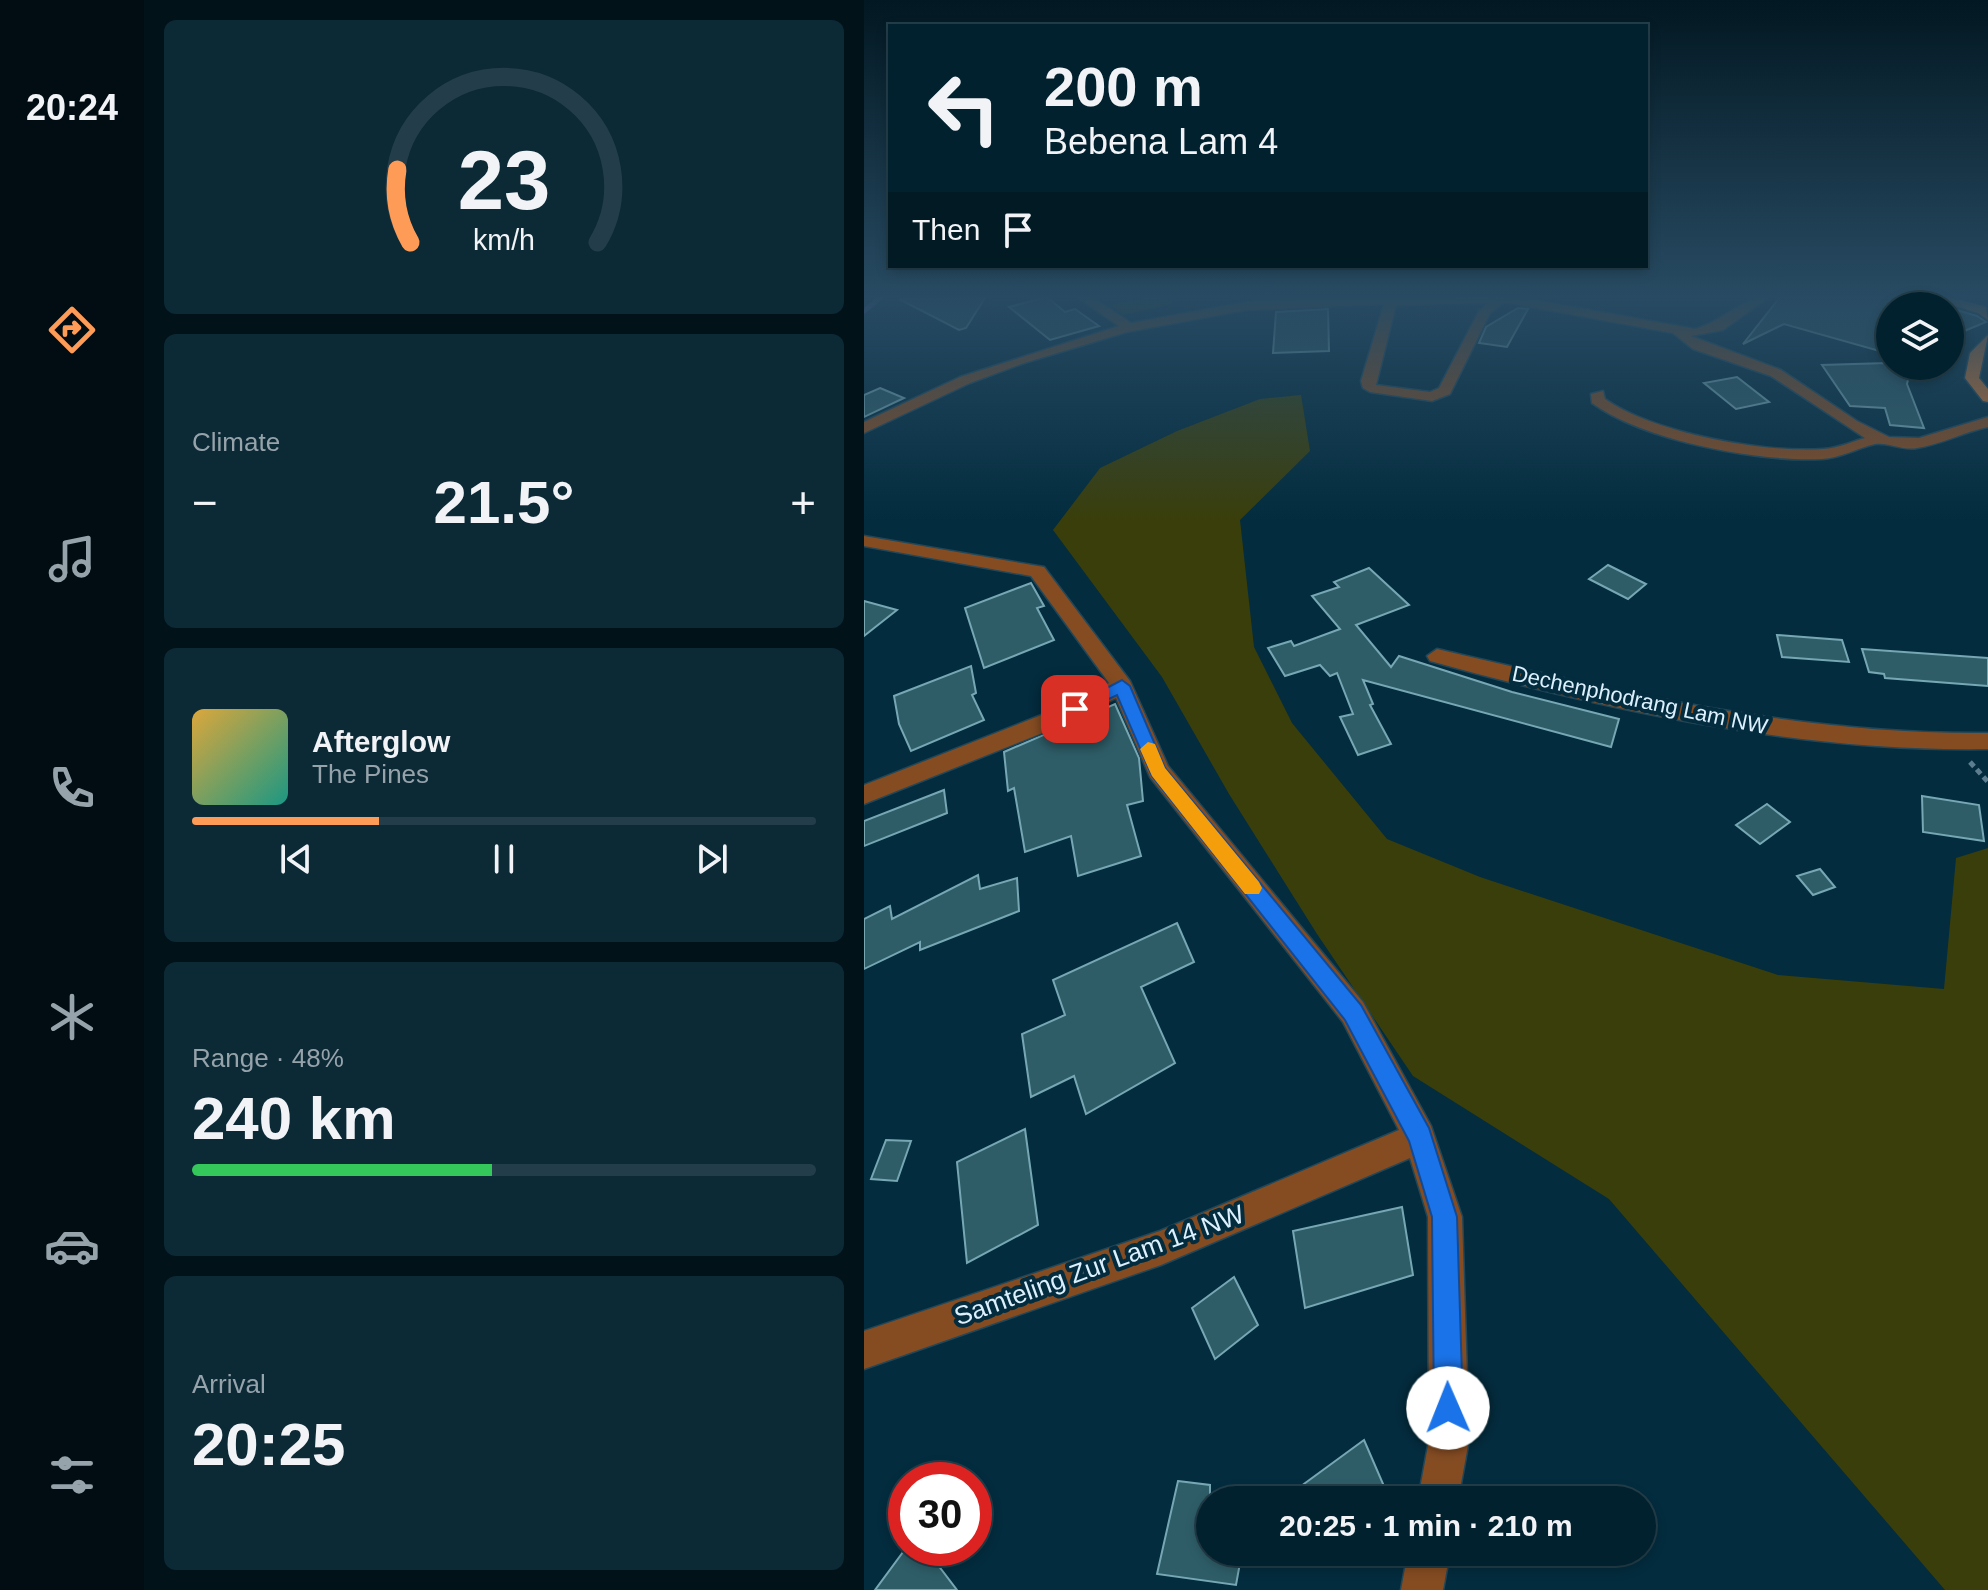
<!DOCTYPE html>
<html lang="en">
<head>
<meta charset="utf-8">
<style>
  body { margin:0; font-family:Helvetica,sans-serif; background:#0c2936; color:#f1f3f6; height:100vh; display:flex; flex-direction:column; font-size:30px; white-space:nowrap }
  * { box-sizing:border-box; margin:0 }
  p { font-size:26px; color:#96a3aa }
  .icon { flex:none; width:44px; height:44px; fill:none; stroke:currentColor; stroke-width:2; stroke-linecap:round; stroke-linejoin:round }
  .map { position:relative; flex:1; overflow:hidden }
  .drawer { display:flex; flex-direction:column; gap:20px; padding:20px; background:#011219; width:720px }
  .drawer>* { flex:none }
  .top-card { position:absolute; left:24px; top:24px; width:760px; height:244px; border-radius:0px; box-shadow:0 4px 12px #0003,0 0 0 2px #233e4a; background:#02212e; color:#f1f3f6; overflow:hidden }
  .controls { position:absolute; left:1012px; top:292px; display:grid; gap:16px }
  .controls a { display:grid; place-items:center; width:88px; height:88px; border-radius:50%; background:#02212e; box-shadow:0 4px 12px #0003,0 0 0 2px #233e4a; font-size:40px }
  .speed { position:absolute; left:24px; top:1462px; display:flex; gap:16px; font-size:40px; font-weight:700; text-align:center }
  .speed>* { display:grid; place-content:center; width:104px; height:104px; border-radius:50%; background:#02212e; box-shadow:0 4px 12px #0003,0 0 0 2px #233e4a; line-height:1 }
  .speed .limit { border:12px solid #d22; background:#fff; color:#111 }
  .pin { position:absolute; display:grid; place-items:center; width:68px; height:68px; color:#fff; margin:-34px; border-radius:16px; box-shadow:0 4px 12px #0006 }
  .me { position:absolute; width:88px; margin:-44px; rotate:359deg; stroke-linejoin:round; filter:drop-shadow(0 0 6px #0008) }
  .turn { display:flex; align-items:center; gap:28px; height:168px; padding:0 24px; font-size:36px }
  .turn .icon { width:104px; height:104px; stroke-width:2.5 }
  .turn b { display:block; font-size:56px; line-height:68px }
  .then { display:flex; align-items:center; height:76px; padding:0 24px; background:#0003; gap:16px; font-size:30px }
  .big { font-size:60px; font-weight:700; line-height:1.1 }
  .drawer .card { flex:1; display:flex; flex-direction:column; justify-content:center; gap:12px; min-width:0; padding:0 28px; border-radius:12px; background:#0c2936 }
  .drawer .dial { align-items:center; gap:0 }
  .dial svg { height:208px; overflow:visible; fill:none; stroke:#233e4a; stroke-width:7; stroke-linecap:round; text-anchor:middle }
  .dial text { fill:#f1f3f6; stroke:none }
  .song { display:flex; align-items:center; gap:24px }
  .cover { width:96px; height:96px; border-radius:12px; background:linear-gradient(135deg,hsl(40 70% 55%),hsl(170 70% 35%)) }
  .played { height:8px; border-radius:4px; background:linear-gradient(90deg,#fe9c57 30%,#233e4a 30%) }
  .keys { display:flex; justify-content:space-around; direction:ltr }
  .heat { display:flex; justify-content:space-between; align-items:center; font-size:44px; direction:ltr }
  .charge { height:12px; border-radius:6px; background:linear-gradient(90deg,#34c759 48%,#233e4a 0) }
  .trip { position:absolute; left:332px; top:1486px; width:460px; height:80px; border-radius:40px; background:#02212e; box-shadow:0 4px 12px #0003,0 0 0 2px #233e4a; font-weight:700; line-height:80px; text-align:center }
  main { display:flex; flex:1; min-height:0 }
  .tabs { display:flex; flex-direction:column; width:144px; justify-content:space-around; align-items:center; background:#010d12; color:#96a3aa }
  .tabs .icon { width:56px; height:56px }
  .tabs .on { color:#fe9c57 }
  .tabs b { font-size:36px; color:#f1f3f6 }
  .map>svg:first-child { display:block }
</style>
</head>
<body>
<main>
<nav class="tabs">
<b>20:24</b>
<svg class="icon on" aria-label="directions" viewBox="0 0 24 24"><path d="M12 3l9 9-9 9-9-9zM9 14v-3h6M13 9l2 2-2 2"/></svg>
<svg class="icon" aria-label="music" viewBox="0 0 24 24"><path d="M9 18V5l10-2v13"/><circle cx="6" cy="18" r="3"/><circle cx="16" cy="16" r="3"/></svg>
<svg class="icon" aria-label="phone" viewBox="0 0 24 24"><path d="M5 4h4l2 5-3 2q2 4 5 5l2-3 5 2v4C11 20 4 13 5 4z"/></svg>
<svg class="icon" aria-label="climate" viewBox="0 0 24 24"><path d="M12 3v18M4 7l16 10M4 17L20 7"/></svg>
<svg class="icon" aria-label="car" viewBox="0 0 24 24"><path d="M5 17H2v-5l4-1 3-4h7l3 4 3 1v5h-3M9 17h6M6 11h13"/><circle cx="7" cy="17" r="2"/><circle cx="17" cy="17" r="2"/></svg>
<svg class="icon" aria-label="filters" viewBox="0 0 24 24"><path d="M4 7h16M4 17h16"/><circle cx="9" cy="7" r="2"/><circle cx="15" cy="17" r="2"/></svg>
</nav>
<section class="drawer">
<div class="card dial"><svg viewBox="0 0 100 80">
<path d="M14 69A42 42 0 1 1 86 69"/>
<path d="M14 69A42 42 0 0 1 9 41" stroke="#fe9c57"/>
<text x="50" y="56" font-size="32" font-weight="700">23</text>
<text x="50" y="72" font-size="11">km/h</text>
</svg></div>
<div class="card"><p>Climate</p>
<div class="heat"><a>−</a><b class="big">21.5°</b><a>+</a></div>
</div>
<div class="card">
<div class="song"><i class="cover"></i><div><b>Afterglow</b><p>The Pines</p></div></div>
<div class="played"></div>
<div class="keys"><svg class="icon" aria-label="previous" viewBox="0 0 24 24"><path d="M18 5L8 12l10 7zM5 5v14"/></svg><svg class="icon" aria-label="pause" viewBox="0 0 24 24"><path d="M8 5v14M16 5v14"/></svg><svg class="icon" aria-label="next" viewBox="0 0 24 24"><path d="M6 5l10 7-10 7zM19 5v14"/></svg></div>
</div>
<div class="card"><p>Range · 48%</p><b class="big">240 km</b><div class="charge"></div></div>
<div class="card"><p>Arrival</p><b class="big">20:25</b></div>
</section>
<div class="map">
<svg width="1124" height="1590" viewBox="0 0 1124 1590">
  <rect width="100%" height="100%" fill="#032c3e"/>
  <g fill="#3a3e0b">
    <polygon points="283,297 302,297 308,304 259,315 246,305"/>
    <polygon points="437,395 446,451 376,520 390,647 428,723 523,839 616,877 914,975 1080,989 1092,858 1124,848 1124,1590 1081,1590 745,1199 549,1076 453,934 365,794 298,677 189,530 236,468 313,431 396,399"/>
  </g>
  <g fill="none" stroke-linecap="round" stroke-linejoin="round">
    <polyline stroke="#785bbf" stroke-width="5" points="0,311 17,297"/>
  </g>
  <g fill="#2e5d68" stroke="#76a7b3" stroke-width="2">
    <polygon points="183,297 201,312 211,309 235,326 186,340 145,307"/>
    <polygon points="916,297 1026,297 1026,354 920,324 879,344"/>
    <polygon points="121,298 102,328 95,330 35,299"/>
    <polygon points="654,308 664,309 643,347 615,343 622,327"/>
    <polygon points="1086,308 1113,316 1122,322 1086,337"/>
    <polygon points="464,309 465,351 409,353 412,312"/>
    <polygon points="1023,363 1047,367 1043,384 1060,428 1026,425 1021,408 986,406 958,365"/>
    <polygon points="873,377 905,402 872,409 840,383"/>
    <polygon points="16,388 40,398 0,417 0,395"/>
    <polygon points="744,565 782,584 764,599 725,579"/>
    <polygon points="505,568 545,605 492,625 527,667 535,656 648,692 755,719 747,747 499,680 509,704 506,705 527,744 494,755 476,717 489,714 473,673 466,676 456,665 421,676 404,648 427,641 430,646 476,629 448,596 475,587 470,582"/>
    <polygon points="167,583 180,606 173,608 190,640 120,668 101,608"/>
    <polygon points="0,601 33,610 0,636"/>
    <polygon points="913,635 978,640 985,662 918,657"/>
    <polygon points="998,649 1124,658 1124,686 1021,678 1020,674 1005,672"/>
    <polygon points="107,666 112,693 108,695 120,720 47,751 35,724 30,696"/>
    <polygon points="251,704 275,758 279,801 263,805 277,856 214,876 207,836 161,852 150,788 144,791 140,752"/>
    <polygon points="80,790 83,813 0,846 0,821"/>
    <polygon points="1058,796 1115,805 1120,841 1059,832"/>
    <polygon points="903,804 926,822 896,844 872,825"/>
    <polygon points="956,869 971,887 949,895 933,876"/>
    <polygon points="114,875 116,889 153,878 155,911 56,950 56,942 0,969 0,919 26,906 28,919"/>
    <polygon points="313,923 330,962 277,987 311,1063 222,1114 210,1076 167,1097 158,1034 201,1015 189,980"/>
    <polygon points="161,1129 174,1225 103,1263 93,1162"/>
    <polygon points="22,1140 47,1141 33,1181 7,1179"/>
    <polygon points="538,1207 549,1275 441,1308 429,1231"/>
    <polygon points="370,1277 394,1325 351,1359 328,1308"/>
    <polygon points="500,1440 526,1500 418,1500"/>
    <polygon points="314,1481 346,1485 346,1552 378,1552 372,1585 293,1574"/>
    <polygon points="42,1548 61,1548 93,1590 11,1590"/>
  </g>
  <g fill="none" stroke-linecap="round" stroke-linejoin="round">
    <defs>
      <g id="minor">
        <path d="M213,297h15l39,26 115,-21 54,-5h219l176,32c27,-7 47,-32 74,-32l-46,33 -32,6 90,34 76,51 32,16 30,1 69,-21v10c-24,5 -46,17 -71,21 -14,3 -29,-6 -42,-4 -18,4 -34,14 -53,15 -64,3 -178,-18 -230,-56l-1,-9 12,-3 2,8c49,34 158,54 218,50 15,-1 28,-7 42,-11l-94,-62 -78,-27 -20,-16 -169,-31 -14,11 -40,81 -18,7 -62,-9 -7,-4 -2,-7 23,-77 -138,6 -119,22 -103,31 -54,20 -106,50v-11l96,-45 159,-51zM624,303l-9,8 -40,77 -9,4 -54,-7 20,-80z"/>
        <polygon points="0,536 180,567 266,681 304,766 499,1002 567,1126 598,1217 605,1440 594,1500 554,1500 565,1440 564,1217 546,1158 297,1265 0,1369 0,1331 296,1231 535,1130 479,1022 286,777 252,698 196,726 0,804 0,785 180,714 245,683 167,576 0,546"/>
        <path d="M573,649c185,43 360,86 551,84v16c-189,3 -377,-38 -558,-88l-3,-5z"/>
        <polygon points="544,1552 586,1552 579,1590 537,1590"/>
      </g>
      <g id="major">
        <polygon points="1062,297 1084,297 1122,307 1124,320 1114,313"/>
        <polygon points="1124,335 1115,378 1124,389 1124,402 1119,401 1101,378 1106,353"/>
      </g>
    </defs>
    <use href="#minor" stroke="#214759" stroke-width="3"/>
    <use href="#major" stroke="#214759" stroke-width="3"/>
    <polyline stroke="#5d7e8e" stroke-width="5" stroke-dasharray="6 4" stroke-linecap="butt" points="1106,762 1124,782"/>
    <use href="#minor" fill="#854c22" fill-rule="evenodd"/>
    <use href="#major" fill="#d3752c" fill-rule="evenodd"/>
  </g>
  <linearGradient id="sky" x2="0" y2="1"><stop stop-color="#021822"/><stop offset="0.57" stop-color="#284b63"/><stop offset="1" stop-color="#284b63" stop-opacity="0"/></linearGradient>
  <rect width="1124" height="520" fill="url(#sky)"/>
  <polygon fill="#1a73e8" stroke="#114b97" stroke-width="2" points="258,680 266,686 301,768 497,1005 565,1128 593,1217 599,1408 594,1418 584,1422 574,1418 570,1408 568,1217 545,1141 481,1020 288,776 253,695 211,715 203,709"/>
  <polygon fill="#f59e0b" points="284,742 291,744 301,768 395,882 398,888 395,894 381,894 288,776 276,749"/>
  <g text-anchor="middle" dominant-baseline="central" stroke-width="8" stroke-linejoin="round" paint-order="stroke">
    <g font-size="22" fill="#dcf0fd" stroke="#032c3e">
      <text transform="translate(776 700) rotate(12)">Dechenphodrang Lam NW</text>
    </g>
    <g font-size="26" fill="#dcf0fd" stroke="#032c3e">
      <text transform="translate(235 1265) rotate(-20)">Samteling Zur Lam 14 NW</text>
    </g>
  </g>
</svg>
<div class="controls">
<a><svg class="icon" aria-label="layers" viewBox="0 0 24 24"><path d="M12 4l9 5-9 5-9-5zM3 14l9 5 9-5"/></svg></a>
</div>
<div class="speed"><div class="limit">30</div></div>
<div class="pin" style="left:211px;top:709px;background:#d93025"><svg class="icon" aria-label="arrive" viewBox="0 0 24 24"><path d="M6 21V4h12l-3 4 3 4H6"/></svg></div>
<svg class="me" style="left:584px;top:1408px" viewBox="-20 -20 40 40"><circle r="19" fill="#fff"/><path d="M0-13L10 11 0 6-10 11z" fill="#1a73e8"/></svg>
<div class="trip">20:25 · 1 min · 210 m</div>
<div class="top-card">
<div class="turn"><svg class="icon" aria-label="left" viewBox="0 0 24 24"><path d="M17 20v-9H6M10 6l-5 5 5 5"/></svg><div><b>200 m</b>Bebena Lam 4</div></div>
<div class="then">Then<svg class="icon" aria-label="arrive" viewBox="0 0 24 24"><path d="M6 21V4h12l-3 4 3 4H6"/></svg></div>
</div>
</div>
</main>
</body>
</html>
